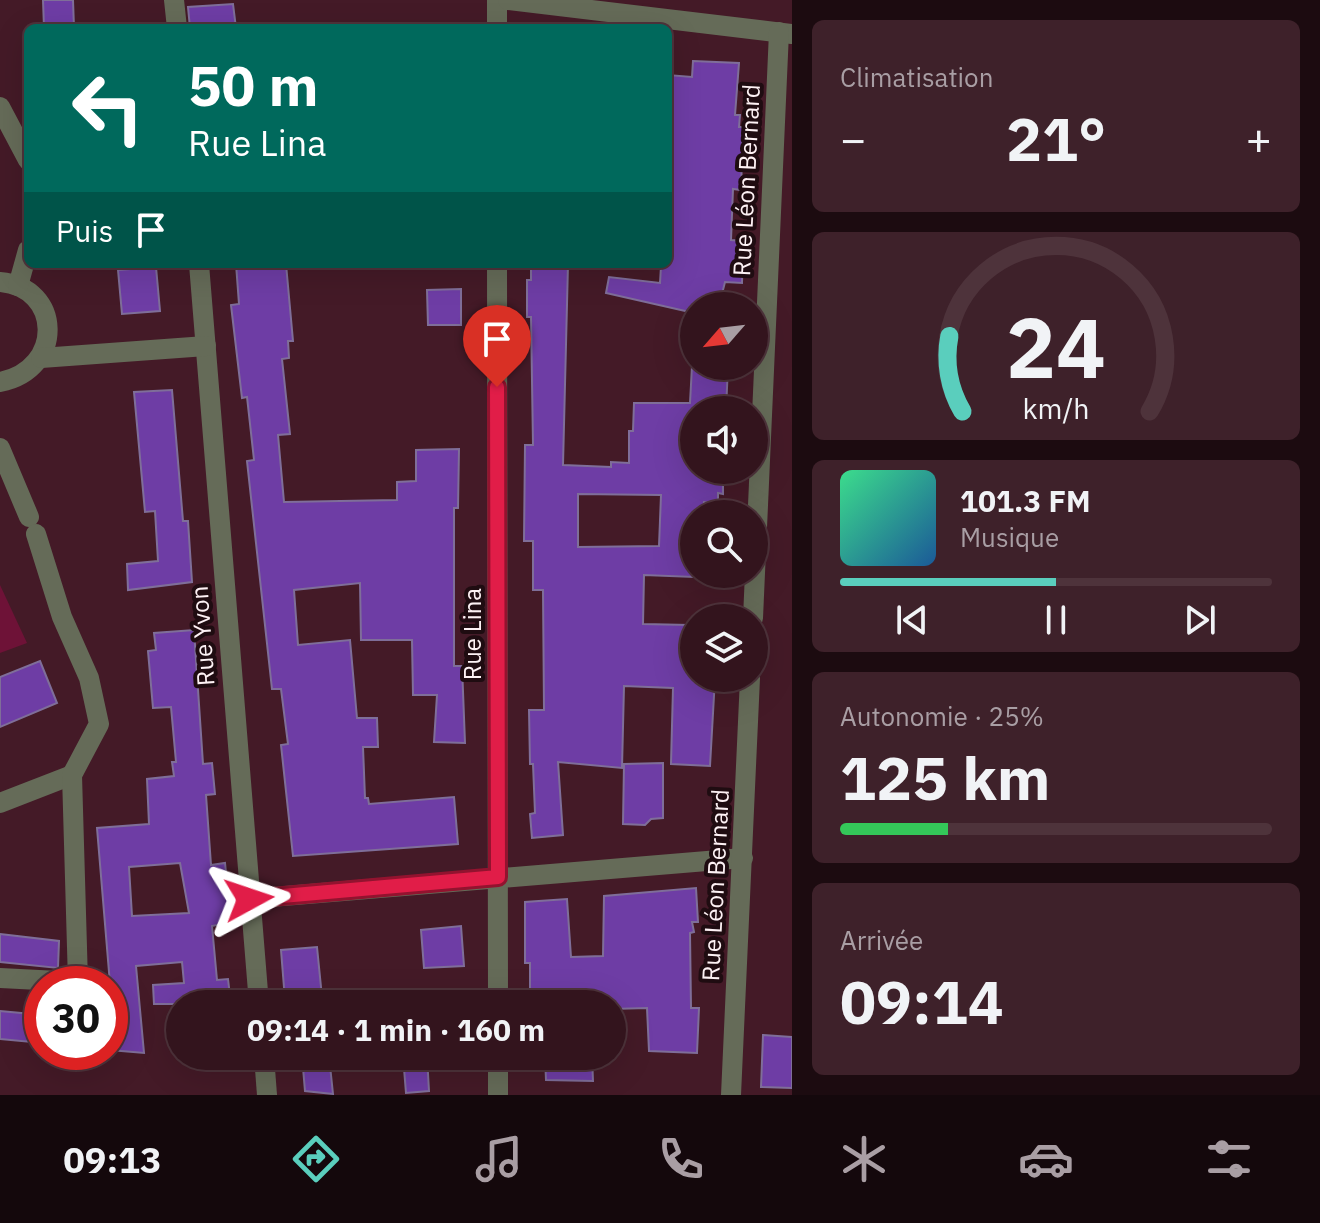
<!DOCTYPE html>
<html lang="fr">
<head>
<meta charset="utf-8">
<style>
  body { margin:0; font-family:"IBM Plex Sans",sans-serif; background:#3e212a; color:#f1f3f6; height:100vh; display:flex; flex-direction:column; font-size:30px; white-space:nowrap }
  * { box-sizing:border-box; margin:0 }
  p { font-size:26px; color:#a99ea4 }
  .icon { flex:none; width:44px; height:44px; fill:none; stroke:currentColor; stroke-width:2; stroke-linecap:round; stroke-linejoin:round }
  .map { position:relative; flex:1; overflow:hidden }
  .side { display:flex; flex-direction:column; gap:20px; padding:20px; background:#1c0b10; width:528px }
  .side>* { flex:none }
  .hud { position:absolute; left:24px; top:24px; width:648px; height:244px; border-radius:12px; box-shadow:0 8px 32px #0002,0 0 0 2px #4e333b; background:#00695c; color:#fff; overflow:hidden }
  .needle { width:52px; rotate:242deg }
  .tools { position:absolute; left:680px; top:292px; display:grid; gap:16px }
  .tools a { display:grid; place-items:center; width:88px; height:88px; border-radius:50%; background:#33141d; box-shadow:0 8px 32px #0002,0 0 0 2px #4e333b; font-size:40px }
  .speed { position:absolute; left:24px; top:966px; display:flex; gap:16px; font-size:40px; font-weight:700; text-align:center }
  .speed>* { display:grid; place-content:center; width:104px; height:104px; border-radius:50%; background:#33141d; box-shadow:0 8px 32px #0002,0 0 0 2px #4e333b; line-height:1 }
  .speed .limit { border:12px solid #d22; background:#fff; color:#111 }
  .pin { position:absolute; display:grid; place-items:center; width:68px; height:68px; color:#fff; margin:-82px -34px; border-radius:50% 50% 50% 0; rotate:-45deg; box-shadow:0 0 8px #0007 }
  .pin .icon { rotate:45deg }
  .me { position:absolute; width:88px; margin:-44px; rotate:85deg; stroke-linejoin:round; filter:drop-shadow(0 0 6px #0008) }
  .turn { display:flex; align-items:center; gap:28px; height:168px; padding:0 32px; font-size:36px }
  .turn .icon { width:104px; height:104px; stroke-width:2.5 }
  .turn b { display:block; font-size:56px; line-height:68px }
  .then { display:flex; align-items:center; height:76px; padding:0 32px; background:#0003; gap:16px; font-size:30px }
  .big { font-size:60px; font-weight:700; line-height:1.1 }
  .side .widget { flex:1; display:flex; flex-direction:column; justify-content:center; gap:12px; min-width:0; padding:0 28px; border-radius:12px; background:#3e212a }
  .side .dial { align-items:center; gap:0 }
  .dial svg { height:208px; overflow:visible; fill:none; stroke:#4e333b; stroke-width:7; stroke-linecap:round; text-anchor:middle }
  .dial text { fill:#f1f3f6; stroke:none }
  .song { display:flex; align-items:center; gap:24px }
  .cover { width:96px; height:96px; border-radius:12px; background:linear-gradient(135deg,hsl(150 70% 55%),hsl(210 70% 35%)) }
  .played { height:8px; border-radius:4px; background:linear-gradient(90deg,#5acebd 50%,#4e333b 50%) }
  .keys { display:flex; justify-content:space-around; direction:ltr }
  .heat { display:flex; justify-content:space-between; align-items:center; font-size:44px; direction:ltr }
  .charge { height:12px; border-radius:6px; background:linear-gradient(90deg,#34c759 25%,#4e333b 0) }
  .trip { position:absolute; left:166px; top:990px; width:460px; height:80px; border-radius:40px; background:#33141d; box-shadow:0 8px 32px #0002,0 0 0 2px #4e333b; font-weight:700; line-height:80px; text-align:center }
  .tab-bar { display:flex; height:128px; justify-content:space-around; align-items:center; background:#14080c; color:#a99ea4 }
  .tab-bar .icon { width:56px; height:56px }
  .tab-bar .on { color:#5acebd }
  .tab-bar b { font-size:36px; color:#f1f3f6 }
  main { display:flex; flex:1; min-height:0 }
  .map>svg:first-child { display:block }
</style>
</head>
<body>
<main>
<div class="map">
<svg width="792" height="1095" viewBox="0 0 792 1095">
  <rect width="100%" height="100%" fill="#441a27"/>
  <polygon fill="#6e1237" points="0,585 27,643 0,653"/>
  <g fill="#6e3da5" stroke="#7f6e99" stroke-width="2" fill-rule="evenodd">
    <polygon points="43,0 73,0 74,28 44,28"/>
    <polygon points="233,4 236,28 190,28 188,7"/>
    <polygon points="693,61 739,63 735,115 740,115 739,127 743,127 741,190 733,189 731,240 743,241 742,283 725,282 719,306 694,306 694,313 606,293 609,277 660,283 661,266 668,264 668,75 692,77"/>
    <polygon points="236,264 286,264 293,341 288,341 289,358 282,359 290,434 278,435 284,502 397,500 397,482 416,481 416,450 459,449 458,508 454,508 454,666 462,666 465,743 434,742 437,695 413,695 412,640 361,640 360,583 294,590 298,645 350,640 357,718 377,718 378,747 363,747 365,798 368,798 369,804 454,797 458,844 293,856 281,745 288,744 281,689 272,689 247,461 254,460 247,397 242,398 231,305 239,304"/>
    <path d="M531,264h37l-5,201 48,2v-5l18,1v-32h4l1,-28h56l2,-37h36l-2,44h-32v60h29v24l-5,-1v10l-14,-1 -1,12h-9v63l-50,-2 -1,49 46,1 -2,38h7v15h21l-5,88 -39,-2 2,-76 -49,-2 -2,82 -64,-6 5,73 -31,3 -2,-24 5,-1 -2,-49h-3l-1,-54h15l-1,-120h-10v-49h-9l1,-96h8l-2,-128h-4v-37h4zM578,494l83,1 -2,51 -81,1z"/>
    <polygon points="156,267 160,311 122,314 118,270"/>
    <polygon points="461,289 461,325 428,325 427,290"/>
    <polygon points="172,390 183,521 188,521 192,582 128,590 127,564 158,561 155,511 145,512 134,392"/>
    <path d="M194,630l9,134 9,-1 3,31 -9,1 5,70 14,-2 6,59 -19,4 5,54 11,-1 3,25h-77l-1,-19 31,-2 -2,-21 -46,4 8,87 -34,-3v-66l-13,-156 52,-4 -2,-45 27,-3 -2,-14h4l-5,-55 -18,1 -5,-57 8,-1 -2,-17zM180,863l9,50 -57,3 -3,-49z"/>
    <polygon points="40,661 57,703 0,727 0,677"/>
    <polygon points="663,763 663,818 651,819 645,825 623,824 624,764"/>
    <polygon points="696,888 698,922 692,922 694,932 690,933 691,1008 699,1008 697,1053 649,1051 647,1008 612,1009 612,1004 540,1004 539,990 530,989 530,963 525,963 525,902 567,899 571,957 603,956 604,896"/>
    <polygon points="461,926 464,966 424,968 421,930"/>
    <polygon points="0,934 59,941 58,968 0,962"/>
    <polygon points="317,947 322,997 285,1000 281,950"/>
    <polygon points="0,1011 42,1015 42,1043 0,1039"/>
    <polygon points="763,1035 792,1037 792,1088 761,1087"/>
    <polygon points="302,1056 329,1056 333,1094 305,1091"/>
    <polygon points="403,1056 427,1056 429,1091 406,1093"/>
    <polygon points="545,1056 592,1056 593,1081 546,1080"/>
  </g>
  <g fill="none" stroke-linecap="round" stroke-linejoin="round">
    <g stroke="#656b58" stroke-width="20">
      <polyline points="174,0 177,28"/>
      <polyline points="497,0 497,28"/>
      <polyline points="508,0 792,34"/>
      <polyline points="0,107 28,160"/>
      <polyline points="199,264 259,1004"/>
      <polyline points="497,264 498,1004"/>
      <path d="M0,282c62,5 65,87 0,100"/>
      <polyline points="18,286 28,250"/>
      <polyline points="41,358 206,346"/>
      <polyline points="0,448 29,517"/>
      <polyline points="753,618 779,32"/>
      <polyline points="0,803 72,775"/>
      <polyline points="249,899 743,858"/>
      <polyline points="0,978 78,982 72,775 99,724 89,678 62,617 36,534"/>
      <polyline points="264,1056 267,1095"/>
      <polyline points="498,1095 498,1056"/>
      <polyline points="731,1095 750,678"/>
    </g>
  </g>
  <g fill="none" stroke-linecap="round" stroke-linejoin="round">
    <defs>
      <polyline id="route" points="249,899 498,877 497,387"/>
    </defs>
    <use href="#route" stroke="#92132f" stroke-width="20"/>
    <use href="#route" stroke="#e11d48" stroke-width="14"/>
  </g>
  <g text-anchor="middle" dominant-baseline="central" stroke-width="8" stroke-linejoin="round" paint-order="stroke">
    <g font-size="24" fill="#fdf1f4" stroke="#1f0c11">
      <text transform="translate(746 180) rotate(-87)">Rue Léon Bernard</text>
      <text transform="translate(472 634) rotate(-90)">Rue Lina</text>
      <text transform="translate(202 636) rotate(-94)">Rue Yvon</text>
      <text transform="translate(715 885) rotate(-87)">Rue Léon Bernard</text>
    </g>
  </g>
</svg>
<div class="tools">
<a><svg class="needle" viewBox="-14 -14 28 28"><path d="M0-13l5 13h-10z" fill="#e53935"/><path d="M0 13l5-13h-10z" fill="#a99ea4"/></svg></a>
<a><svg class="icon" aria-label="sound" viewBox="0 0 24 24"><path d="M4 9h4l5-4v14l-5-4H4zM17 9q2 3 0 6"/></svg></a>
<a><svg class="icon" aria-label="search" viewBox="0 0 24 24"><circle cx="10" cy="10" r="6"/><path d="M15 15l6 6"/></svg></a>
<a><svg class="icon" aria-label="layers" viewBox="0 0 24 24"><path d="M12 4l9 5-9 5-9-5zM3 14l9 5 9-5"/></svg></a>
</div>
<div class="speed"><div class="limit">30</div></div>
<div class="pin" style="left:497px;top:387px;background:#d93025"><svg class="icon" aria-label="arrive" viewBox="0 0 24 24"><path d="M6 21V4h12l-3 4 3 4H6"/></svg></div>
<svg class="me" style="left:249px;top:899px" viewBox="-20 -20 40 40"><path d="M0-17L14 15 0 8-14 15z" fill="#e11d48" stroke="#fff" stroke-width="4"/></svg>
<div class="trip">09:14 · 1 min · 160 m</div>
<div class="hud">
<div class="turn"><svg class="icon" aria-label="left" viewBox="0 0 24 24"><path d="M17 20v-9H6M10 6l-5 5 5 5"/></svg><div><b>50 m</b>Rue Lina</div></div>
<div class="then">Puis<svg class="icon" aria-label="arrive" viewBox="0 0 24 24"><path d="M6 21V4h12l-3 4 3 4H6"/></svg></div>
</div>
</div>
<section class="side">
<div class="widget"><p>Climatisation</p>
<div class="heat"><a>−</a><b class="big">21°</b><a>+</a></div>
</div>
<div class="widget dial"><svg viewBox="0 0 100 80">
<path d="M14 69A42 42 0 1 1 86 69"/>
<path d="M14 69A42 42 0 0 1 9 40" stroke="#5acebd"/>
<text x="50" y="56" font-size="32" font-weight="700">24</text>
<text x="50" y="72" font-size="11">km/h</text>
</svg></div>
<div class="widget">
<div class="song"><i class="cover"></i><div><b>101.3 FM</b><p>Musique</p></div></div>
<div class="played"></div>
<div class="keys"><svg class="icon" aria-label="previous" viewBox="0 0 24 24"><path d="M18 5L8 12l10 7zM5 5v14"/></svg><svg class="icon" aria-label="pause" viewBox="0 0 24 24"><path d="M8 5v14M16 5v14"/></svg><svg class="icon" aria-label="next" viewBox="0 0 24 24"><path d="M6 5l10 7-10 7zM19 5v14"/></svg></div>
</div>
<div class="widget"><p>Autonomie · 25%</p><b class="big">125 km</b><div class="charge"></div></div>
<div class="widget"><p>Arrivée</p><b class="big">09:14</b></div>
</section>
</main>
<nav class="tab-bar">
<b>09:13</b>
<svg class="icon on" aria-label="directions" viewBox="0 0 24 24"><path d="M12 3l9 9-9 9-9-9zM9 14v-3h6M13 9l2 2-2 2"/></svg>
<svg class="icon" aria-label="music" viewBox="0 0 24 24"><path d="M9 18V5l10-2v13"/><circle cx="6" cy="18" r="3"/><circle cx="16" cy="16" r="3"/></svg>
<svg class="icon" aria-label="phone" viewBox="0 0 24 24"><path d="M5 4h4l2 5-3 2q2 4 5 5l2-3 5 2v4C11 20 4 13 5 4z"/></svg>
<svg class="icon" aria-label="climate" viewBox="0 0 24 24"><path d="M12 3v18M4 7l16 10M4 17L20 7"/></svg>
<svg class="icon" aria-label="car" viewBox="0 0 24 24"><path d="M5 17H2v-5l4-1 3-4h7l3 4 3 1v5h-3M9 17h6M6 11h13"/><circle cx="7" cy="17" r="2"/><circle cx="17" cy="17" r="2"/></svg>
<svg class="icon" aria-label="filters" viewBox="0 0 24 24"><path d="M4 7h16M4 17h16"/><circle cx="9" cy="7" r="2"/><circle cx="15" cy="17" r="2"/></svg>
</nav>
</body>
</html>
